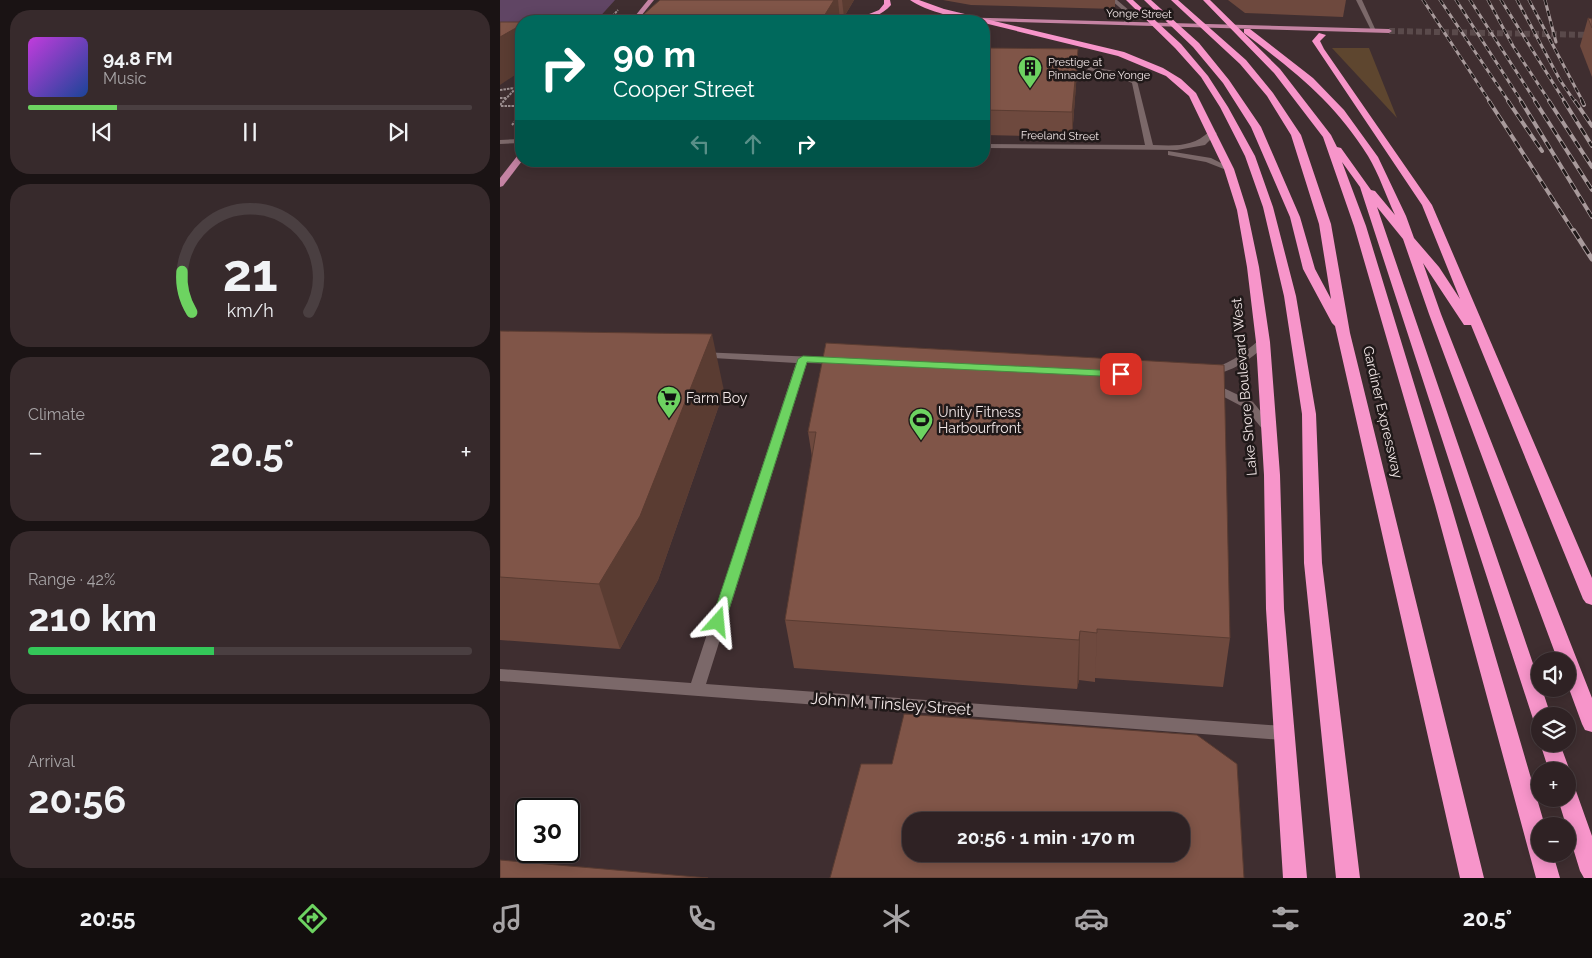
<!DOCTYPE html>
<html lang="en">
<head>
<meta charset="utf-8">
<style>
  body { margin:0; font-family:Raleway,sans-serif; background:#372a2c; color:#f1f3f6; height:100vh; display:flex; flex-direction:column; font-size:19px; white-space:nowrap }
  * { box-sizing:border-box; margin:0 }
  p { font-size:16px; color:#a7a4a6 }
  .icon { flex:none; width:28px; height:28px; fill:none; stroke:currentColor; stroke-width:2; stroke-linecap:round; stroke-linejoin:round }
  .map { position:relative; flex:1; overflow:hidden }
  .side { display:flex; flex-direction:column; gap:10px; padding:10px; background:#1a1314; width:500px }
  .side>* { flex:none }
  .hud { position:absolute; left:15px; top:15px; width:475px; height:152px; border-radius:20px; box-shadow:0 2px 12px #0003,0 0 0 1px #4a3f41; background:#00695c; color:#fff; overflow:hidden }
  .controls { position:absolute; left:1031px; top:652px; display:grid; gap:10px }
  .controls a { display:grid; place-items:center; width:45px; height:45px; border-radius:50%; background:#2f2224; box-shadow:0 2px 12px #0003,0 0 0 1px #4a3f41; font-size:25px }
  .speed { position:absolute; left:15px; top:798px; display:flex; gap:10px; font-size:25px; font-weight:700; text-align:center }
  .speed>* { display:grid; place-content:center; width:65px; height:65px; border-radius:50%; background:#2f2224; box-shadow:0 2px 12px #0003,0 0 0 1px #4a3f41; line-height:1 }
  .speed .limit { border:2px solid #111; border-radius:8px; background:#fff; color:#111 }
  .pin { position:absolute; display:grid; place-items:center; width:42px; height:42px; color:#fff; margin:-21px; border-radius:10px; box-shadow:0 2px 8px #0006 }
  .me { position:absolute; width:55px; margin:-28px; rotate:18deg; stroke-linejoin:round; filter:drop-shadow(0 0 4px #0008) }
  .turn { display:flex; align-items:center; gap:18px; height:105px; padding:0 15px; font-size:22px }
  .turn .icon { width:65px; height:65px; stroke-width:2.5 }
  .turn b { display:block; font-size:35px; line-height:42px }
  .lanes { display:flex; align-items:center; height:48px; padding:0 15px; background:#0003; justify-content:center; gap:25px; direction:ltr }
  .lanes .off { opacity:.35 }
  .big { font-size:38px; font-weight:700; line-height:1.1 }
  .side .card { flex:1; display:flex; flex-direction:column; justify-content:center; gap:8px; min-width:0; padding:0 18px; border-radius:20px; background:#372a2c }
  .side .dial { align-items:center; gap:0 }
  .dial svg { height:130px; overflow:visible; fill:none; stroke:#4a3f41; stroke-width:7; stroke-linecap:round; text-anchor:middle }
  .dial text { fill:#f1f3f6; stroke:none }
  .song { display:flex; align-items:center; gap:15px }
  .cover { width:60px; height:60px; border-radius:8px; background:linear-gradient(135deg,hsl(290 70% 55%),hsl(220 70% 35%)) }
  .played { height:5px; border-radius:2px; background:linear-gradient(90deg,#6dd361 20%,#4a3f41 20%) }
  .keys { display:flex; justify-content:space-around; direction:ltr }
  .heat { display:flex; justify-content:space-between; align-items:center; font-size:28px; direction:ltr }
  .charge { height:8px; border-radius:4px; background:linear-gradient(90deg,#34c759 42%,#4a3f41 0) }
  .trip { position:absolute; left:402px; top:812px; width:288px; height:50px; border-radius:20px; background:#2f2224; box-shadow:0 2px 12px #0003,0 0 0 1px #4a3f41; font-weight:700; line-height:50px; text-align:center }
  .dock { display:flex; height:80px; justify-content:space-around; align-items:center; background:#130e0e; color:#a7a4a6 }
  .dock .icon { width:35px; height:35px }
  .dock .current { color:#6dd361 }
  .dock b { font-size:22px; color:#f1f3f6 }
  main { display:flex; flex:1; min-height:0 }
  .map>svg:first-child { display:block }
</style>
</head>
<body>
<main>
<section class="side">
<div class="card">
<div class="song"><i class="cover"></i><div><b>94.8 FM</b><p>Music</p></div></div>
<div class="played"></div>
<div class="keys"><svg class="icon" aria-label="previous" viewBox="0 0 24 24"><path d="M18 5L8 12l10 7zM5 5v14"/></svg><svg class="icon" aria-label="pause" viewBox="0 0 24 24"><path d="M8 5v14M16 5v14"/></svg><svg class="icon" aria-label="next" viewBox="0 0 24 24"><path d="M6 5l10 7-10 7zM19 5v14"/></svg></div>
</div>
<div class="card dial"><svg viewBox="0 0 100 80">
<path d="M14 69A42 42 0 1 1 86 69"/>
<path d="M14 69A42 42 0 0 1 8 44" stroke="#6dd361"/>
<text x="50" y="56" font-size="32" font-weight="700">21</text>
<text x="50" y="72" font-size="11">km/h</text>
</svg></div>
<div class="card"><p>Climate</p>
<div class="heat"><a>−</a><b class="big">20.5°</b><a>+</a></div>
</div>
<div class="card"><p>Range · 42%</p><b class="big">210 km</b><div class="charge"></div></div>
<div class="card"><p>Arrival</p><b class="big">20:56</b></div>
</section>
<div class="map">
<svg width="1092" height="878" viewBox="0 0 1092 878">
  <rect width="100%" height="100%" fill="#3f2e30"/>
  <polygon fill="#5e462f" points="832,48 869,48 897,118"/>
  <polygon fill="#604564" points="0,0 115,0 96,21 21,21 21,29 0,30"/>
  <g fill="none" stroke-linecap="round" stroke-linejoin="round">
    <polyline stroke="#5a4a4b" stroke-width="6" stroke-dasharray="6 3" stroke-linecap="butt" points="889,31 1092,35"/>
    <g stroke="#9d8f90" stroke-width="2" stroke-dasharray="2.5 1" stroke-linecap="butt">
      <polyline points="42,21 44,21"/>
      <polyline points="108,21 118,10"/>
      <polyline points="0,90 21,87"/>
      <polyline points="0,98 7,98"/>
      <polyline points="0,105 17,87"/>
      <polyline points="1,106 21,106"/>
      <polyline points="12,125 21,114"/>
    </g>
    <g fill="#7b6869" fill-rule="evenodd">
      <polygon points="611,0 617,0 631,12 629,25 624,24 626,13"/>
      <polygon points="856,0 862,0 876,31 871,30"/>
      <path d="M590,67l26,4 21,10 16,64c23,1 40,2 57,-14l7,2 -12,12 -28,5 -193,-2v-4l161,1 -13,-62 -20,-9 -24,-4 -1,-1z"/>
      <polygon points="21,139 21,143 0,144 0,140"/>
      <polygon points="668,151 711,158 733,169 729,171 706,162 668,155"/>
      <path d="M763,339l4,1 1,2 -1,2c-18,17 -34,27 -58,32l-6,-3 2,-2c22,-6 37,-16 54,-31z"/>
      <polygon points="200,352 340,358 346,361 340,364 307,363 206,684 783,726 789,728 792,733 789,738 783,740 0,681 0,669 191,683 296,363 196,357 194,355"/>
      <polygon points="711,382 753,402 774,428 772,431 764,431 745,408 707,388 705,386"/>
    </g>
    <g fill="#c583a3" fill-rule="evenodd">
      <polygon points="148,0 154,0 137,21 131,21"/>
      <polygon points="451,17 889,29 892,31 889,33 484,21 318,21 321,19"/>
      <polygon points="18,155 21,155 22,161 3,186 0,187 0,178"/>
    </g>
    <g fill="#f795ca" fill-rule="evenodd">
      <path d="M384,0h6l1,5c-9,10 -25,17 -39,16l27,-11 5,-6z"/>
      <path d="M410,0h9l25,9 180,43 39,16 18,11 15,14 38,76 13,41 12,57 11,75 10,133 4,134 23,269h-24l-17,-269 -2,-134 -8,-133 -9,-75 -10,-57 -13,-41 -35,-73 -23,-20 -48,-20 -134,-33v-2c-20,0 -59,-10 -74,-21z"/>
      <polygon points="626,0 633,0 681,44 708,76 728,107 755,156 773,207 796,296 816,414 822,563 860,878 836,878 804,563 802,414 784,296 763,207 745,156 720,107 701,77 675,48"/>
      <polygon points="644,0 651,0 699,43 729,80 761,127 800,217 815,269 831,299 819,224 791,135 767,96 740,64 671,0 678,0 746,60 773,93 801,135 831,224 850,333 984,878 960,878 835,326 832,323 803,269 790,217 751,127 723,83 693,47"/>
      <path d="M703,0h7l70,69 51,66 6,12 4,1 30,42 4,1 20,24c-9,-19 -16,-41 -27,-59 -34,-55 -74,-85 -124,-123v-4h6l63,49 31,32 34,47 28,59 8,22 25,29 21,32 -38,-94 -110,-164 7,-8 7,2 -6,6 4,8 108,156 160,373v27l-6,-2 -3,-4 -112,-274h-7l-41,-62 18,51 151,384v34l-7,-2 -3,-6 -14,-38v-25h-10l-129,-347 -26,-75 -26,-32 163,477v5h2l9,27h-11v8l-6,-2 -174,-535 -18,-25 24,64 85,279 94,321h-5v28h13l7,24h-24l-101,-373 -81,-279 -31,-89 -49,-64z"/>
      <polygon points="1040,743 1060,744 1070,771 1068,775 1068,771 1049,771"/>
      <polygon points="1068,788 1076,791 1092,836 1092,878 1084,878 1080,871 1058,799 1068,799"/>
    </g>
    <defs>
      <g id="rail-far2">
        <polyline points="923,0 990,102"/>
        <polyline points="940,0 1009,102"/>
        <polyline points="956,0 1022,102"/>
        <polyline points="970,0 1036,102"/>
        <polyline points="988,0 1013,46 1050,102"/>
        <polyline points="1001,0 1065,102"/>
        <polyline points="1017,0 1060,80 1075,102"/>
        <polyline points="1029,0 1083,102"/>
        <polyline points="1045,0 1056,42"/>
      </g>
      <g id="rail-far1">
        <polyline points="989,101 1074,232"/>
        <polyline points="1008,101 1042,151"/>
        <polyline points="1021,101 1092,217"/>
        <polyline points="1035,101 1092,190"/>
        <polyline points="1049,101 1092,167"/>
        <polyline points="1064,101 1092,146"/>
        <polyline points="1075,101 1092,126"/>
        <polyline points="1082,101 1084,105"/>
      </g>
      <polyline id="rail" points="1074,231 1092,259"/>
    </defs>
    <use href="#rail-far2" stroke="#a89a9b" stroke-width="3"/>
    <use href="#rail-far1" stroke="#a89a9b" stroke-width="4"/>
    <use href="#rail" stroke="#a89a9b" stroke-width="5"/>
    <use href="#rail-far2" stroke="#201919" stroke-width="2" stroke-dasharray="5.5" stroke-linecap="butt"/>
    <use href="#rail-far1" stroke="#201919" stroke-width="2.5" stroke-dasharray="8" stroke-linecap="butt"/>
    <use href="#rail" stroke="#201919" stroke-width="3" stroke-dasharray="9" stroke-linecap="butt"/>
  </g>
  <g fill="#6e493e">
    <polygon points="160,0 354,0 344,17 340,17"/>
    <polygon points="443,0 615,0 615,9 471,5"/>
    <polygon points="728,0 846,0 843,17 745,13"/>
    <polygon points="1088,18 1092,19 1092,77 1080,46"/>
    <polygon points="484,48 578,49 577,72 572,137 484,135"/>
    <polygon points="0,331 224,391 158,580 120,649 0,640"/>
    <polygon points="326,343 730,638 723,687 595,678 595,682 579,680 577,689 294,668 285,620 312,457 308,432"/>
  </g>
  <g fill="#5a3c32">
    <polygon points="334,0 338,0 340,21 321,21"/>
    <polygon points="342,0 354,0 344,17"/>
    <polygon points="21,25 21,71 0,85 0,37"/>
    <polygon points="578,49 577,72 572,137 572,112"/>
    <polygon points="212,334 224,391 158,580 120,649 99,584"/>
    <polygon points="597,629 595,682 597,633"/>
    <polygon points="580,631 579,680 577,689 579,640"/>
  </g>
  <g fill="#805548" stroke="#5a3c32" fill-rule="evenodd">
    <polygon points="160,0 334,0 321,21 136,21"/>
    <polygon points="1088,18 1092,19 1092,28"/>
    <polygon points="0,22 21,22 21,25 0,37"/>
    <polygon points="484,48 578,49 572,112 484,110"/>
    <polygon points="0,331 212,334 140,516 99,584 0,577"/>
    <polygon points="326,343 724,365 730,638 597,629 597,633 580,631 579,640 285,620 316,432 308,432"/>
    <path d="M404,714l293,21 40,29 7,114h-414l31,-114h31zM411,821h270v33h-270z"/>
    <polygon points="0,860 208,878 0,878"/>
  </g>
  <polygon fill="#6dd361" stroke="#47893f" points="303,356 621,371 626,374 621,377 307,362 225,622 223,626 213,626 211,622 298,359"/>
  <defs>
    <symbol id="building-pin" viewBox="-11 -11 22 30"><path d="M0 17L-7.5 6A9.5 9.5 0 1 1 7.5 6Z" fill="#6dd361" stroke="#201919"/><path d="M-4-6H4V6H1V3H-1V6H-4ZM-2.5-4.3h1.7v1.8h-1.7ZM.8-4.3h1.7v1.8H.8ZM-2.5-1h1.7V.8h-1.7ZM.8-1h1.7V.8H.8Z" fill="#111"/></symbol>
    <symbol id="supermarket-pin" viewBox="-11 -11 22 30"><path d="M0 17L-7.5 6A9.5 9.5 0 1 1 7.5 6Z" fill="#6dd361" stroke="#201919"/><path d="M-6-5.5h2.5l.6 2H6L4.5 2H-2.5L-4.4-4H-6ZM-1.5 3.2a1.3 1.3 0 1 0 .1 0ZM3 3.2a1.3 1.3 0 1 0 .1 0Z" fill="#111"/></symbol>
    <symbol id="stadium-pin" viewBox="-11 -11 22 30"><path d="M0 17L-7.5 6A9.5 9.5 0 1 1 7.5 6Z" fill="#6dd361" stroke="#201919"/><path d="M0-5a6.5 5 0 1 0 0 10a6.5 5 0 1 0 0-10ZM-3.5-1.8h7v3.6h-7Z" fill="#111"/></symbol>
  </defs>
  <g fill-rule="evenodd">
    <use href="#building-pin" x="516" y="54" width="28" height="38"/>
    <use href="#supermarket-pin" x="155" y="384" width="28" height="38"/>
    <use href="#stadium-pin" x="407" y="406" width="28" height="38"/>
  </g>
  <g text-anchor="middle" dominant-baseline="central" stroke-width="5" stroke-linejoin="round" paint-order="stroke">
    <g font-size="11" fill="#f1e6e6" stroke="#201919">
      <text transform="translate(639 14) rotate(1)">Yonge Street</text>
      <text transform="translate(560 136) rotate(1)">Freeland Street</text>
    </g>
    <g font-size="11" fill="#f1e6e6" stroke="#201919" text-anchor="start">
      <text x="548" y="62">Prestige at<tspan x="548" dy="13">Pinnacle One Yonge</tspan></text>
    </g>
    <g font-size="14" fill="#f1e6e6" stroke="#201919">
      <text transform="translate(744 387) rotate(-95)">Lake Shore Boulevard West</text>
      <text transform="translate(883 412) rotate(77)">Gardiner Expressway</text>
    </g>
    <g font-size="14" fill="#f1e6e6" stroke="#201919" text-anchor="start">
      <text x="186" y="398">Farm Boy</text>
      <text x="438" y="412">Unity Fitness<tspan x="438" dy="16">Harbourfront</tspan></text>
    </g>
    <g font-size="16" fill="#f1e6e6" stroke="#201919">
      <text transform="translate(391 704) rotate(4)">John M. Tinsley Street</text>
    </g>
  </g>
</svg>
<div class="controls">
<a><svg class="icon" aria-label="sound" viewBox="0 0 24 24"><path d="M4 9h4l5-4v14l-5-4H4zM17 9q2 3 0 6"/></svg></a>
<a><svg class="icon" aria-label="layers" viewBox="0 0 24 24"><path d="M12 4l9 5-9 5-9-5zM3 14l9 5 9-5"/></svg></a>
<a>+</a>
<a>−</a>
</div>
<div class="speed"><div class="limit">30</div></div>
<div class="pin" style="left:621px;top:374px;background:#d93025"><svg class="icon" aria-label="arrive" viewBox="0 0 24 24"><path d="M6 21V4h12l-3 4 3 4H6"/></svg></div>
<svg class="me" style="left:218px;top:622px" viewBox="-20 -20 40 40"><path d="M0-17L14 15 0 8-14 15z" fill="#6dd361" stroke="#fff" stroke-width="4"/></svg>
<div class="trip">20:56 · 1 min · 170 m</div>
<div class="hud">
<div class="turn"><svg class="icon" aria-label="right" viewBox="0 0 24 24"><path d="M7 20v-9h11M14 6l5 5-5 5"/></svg><div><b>90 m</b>Cooper Street</div></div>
<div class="lanes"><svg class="icon off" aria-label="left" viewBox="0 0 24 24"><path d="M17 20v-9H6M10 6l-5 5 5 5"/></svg><svg class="icon off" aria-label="ahead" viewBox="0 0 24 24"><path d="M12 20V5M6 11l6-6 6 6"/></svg><svg class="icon" aria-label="right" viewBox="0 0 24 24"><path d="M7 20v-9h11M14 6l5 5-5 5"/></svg></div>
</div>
</div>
</main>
<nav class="dock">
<b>20:55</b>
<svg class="icon current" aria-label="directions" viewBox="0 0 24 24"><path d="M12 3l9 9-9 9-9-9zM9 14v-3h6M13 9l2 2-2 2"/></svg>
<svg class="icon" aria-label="music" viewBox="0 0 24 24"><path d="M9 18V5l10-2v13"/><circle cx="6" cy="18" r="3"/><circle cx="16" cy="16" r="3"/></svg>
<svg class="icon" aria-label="phone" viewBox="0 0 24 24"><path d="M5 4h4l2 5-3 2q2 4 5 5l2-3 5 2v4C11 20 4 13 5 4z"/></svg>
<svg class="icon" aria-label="climate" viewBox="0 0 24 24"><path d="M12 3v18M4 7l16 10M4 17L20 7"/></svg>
<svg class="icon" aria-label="car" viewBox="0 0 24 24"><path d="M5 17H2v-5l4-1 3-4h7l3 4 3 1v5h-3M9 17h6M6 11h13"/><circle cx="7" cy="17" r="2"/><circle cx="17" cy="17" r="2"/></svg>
<svg class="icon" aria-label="filters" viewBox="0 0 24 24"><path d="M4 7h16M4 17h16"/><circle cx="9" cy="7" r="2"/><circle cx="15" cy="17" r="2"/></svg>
<b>20.5°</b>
</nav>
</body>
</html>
